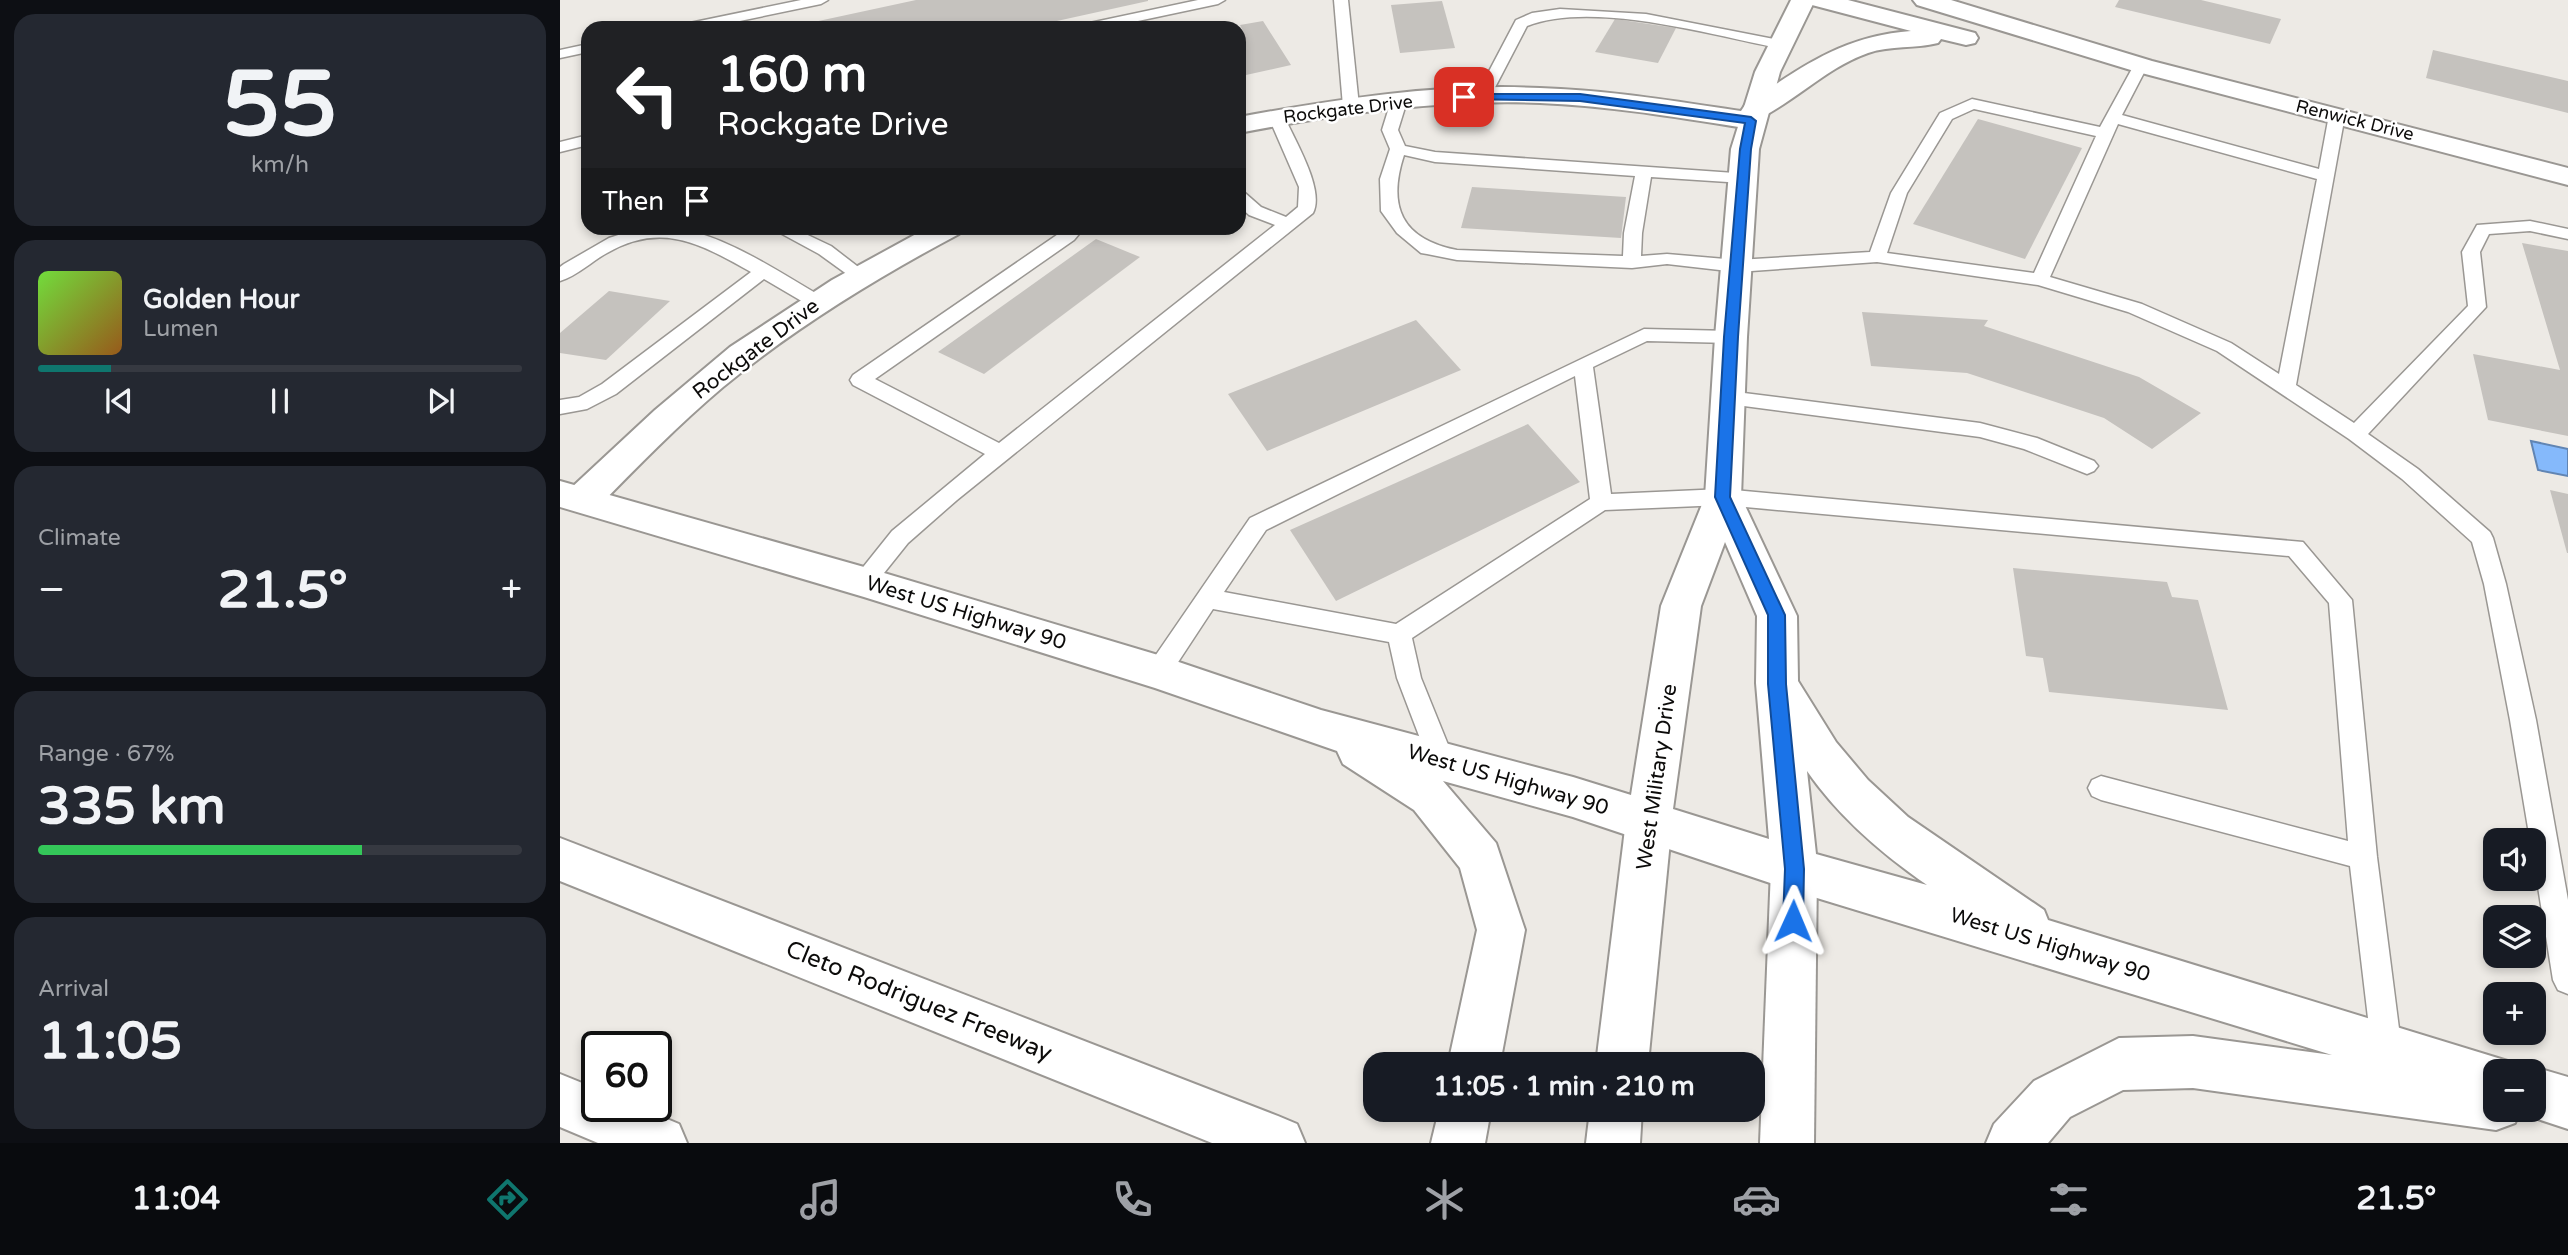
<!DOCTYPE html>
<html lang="en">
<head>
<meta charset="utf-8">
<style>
  body { margin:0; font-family:"Varela Round",sans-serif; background:#242831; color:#f1f3f6; height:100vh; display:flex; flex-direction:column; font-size:26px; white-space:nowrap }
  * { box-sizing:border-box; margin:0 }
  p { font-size:23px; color:#9ea1a6 }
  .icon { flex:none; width:38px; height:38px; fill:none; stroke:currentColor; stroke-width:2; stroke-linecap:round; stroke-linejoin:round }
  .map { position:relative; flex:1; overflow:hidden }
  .panel { display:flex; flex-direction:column; gap:14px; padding:14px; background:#0d0f14; width:560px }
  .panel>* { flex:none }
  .top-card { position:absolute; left:21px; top:21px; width:665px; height:214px; border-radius:21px; box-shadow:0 4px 10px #0003; background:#202124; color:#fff; overflow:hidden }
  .fabs { position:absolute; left:1923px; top:828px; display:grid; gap:14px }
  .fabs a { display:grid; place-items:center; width:63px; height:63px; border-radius:14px; background:#171b24; box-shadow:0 4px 10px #0003; font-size:35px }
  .speed { position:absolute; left:21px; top:1031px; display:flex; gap:14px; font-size:35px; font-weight:700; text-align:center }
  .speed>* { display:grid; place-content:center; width:91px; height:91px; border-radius:50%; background:#171b24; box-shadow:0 4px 10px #0003; line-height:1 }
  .speed .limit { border:4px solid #111; border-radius:10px; background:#fff; color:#111 }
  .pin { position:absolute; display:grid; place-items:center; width:60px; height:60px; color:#fff; margin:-30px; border-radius:14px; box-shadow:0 4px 10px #0006 }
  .me { position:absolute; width:77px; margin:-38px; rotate:1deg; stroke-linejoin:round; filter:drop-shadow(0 0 5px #0008) }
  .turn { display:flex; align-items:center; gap:24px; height:147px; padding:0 21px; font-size:32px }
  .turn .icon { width:91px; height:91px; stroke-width:2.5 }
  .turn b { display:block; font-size:49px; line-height:60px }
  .then { display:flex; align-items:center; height:66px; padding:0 21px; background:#0003; gap:14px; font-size:26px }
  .big { font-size:52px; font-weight:700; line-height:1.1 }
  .panel .card { flex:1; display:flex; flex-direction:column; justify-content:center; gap:10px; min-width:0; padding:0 24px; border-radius:21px; background:#242831 }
  .panel .dial { align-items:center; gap:0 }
  .dial b { font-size:91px; line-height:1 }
  .song { display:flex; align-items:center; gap:21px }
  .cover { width:84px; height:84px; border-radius:10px; background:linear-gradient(135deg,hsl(100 70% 55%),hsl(30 70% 35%)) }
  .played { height:7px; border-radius:4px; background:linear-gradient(90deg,#0f766e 15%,#363941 15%) }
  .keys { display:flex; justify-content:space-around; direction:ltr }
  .heat { display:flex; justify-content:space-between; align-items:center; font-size:38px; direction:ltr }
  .charge { height:10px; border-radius:5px; background:linear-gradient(90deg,#34c759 67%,#363941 0) }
  .trip { position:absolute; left:803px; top:1052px; width:402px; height:70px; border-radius:21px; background:#171b24; box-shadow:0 4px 10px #0003; font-weight:700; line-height:70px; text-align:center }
  .menu { display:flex; height:112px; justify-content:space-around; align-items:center; background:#090b0e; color:#9ea1a6 }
  .menu .icon { width:49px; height:49px }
  .menu .selected { color:#0f766e }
  .menu b { font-size:32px; color:#f1f3f6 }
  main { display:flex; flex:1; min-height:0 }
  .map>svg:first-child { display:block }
</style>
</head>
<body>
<main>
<section class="panel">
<div class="card dial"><b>55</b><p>km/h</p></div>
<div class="card">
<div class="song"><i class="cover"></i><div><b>Golden Hour</b><p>Lumen</p></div></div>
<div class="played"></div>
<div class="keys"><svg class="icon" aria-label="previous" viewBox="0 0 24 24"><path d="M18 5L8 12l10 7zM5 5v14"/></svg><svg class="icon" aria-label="pause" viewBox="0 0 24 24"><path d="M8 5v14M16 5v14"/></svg><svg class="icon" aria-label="next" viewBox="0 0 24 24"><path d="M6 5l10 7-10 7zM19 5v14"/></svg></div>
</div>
<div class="card"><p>Climate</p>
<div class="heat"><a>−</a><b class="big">21.5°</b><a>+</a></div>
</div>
<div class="card"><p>Range · 67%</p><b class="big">335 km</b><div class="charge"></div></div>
<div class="card"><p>Arrival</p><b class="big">11:05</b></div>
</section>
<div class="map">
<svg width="2008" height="1143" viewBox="0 0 2008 1143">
  <rect width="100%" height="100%" fill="#edeae5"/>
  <polygon fill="#85b9fb" stroke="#6185b3" stroke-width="2" points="1971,441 2008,449 2008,476 1978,470"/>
  <g fill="#c5c2be">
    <polygon points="356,0 588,0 588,1 465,28 226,28"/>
    <polygon points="1559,0 1641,0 1721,19 1710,44 1555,7"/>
    <polygon points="882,1 895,48 840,53 831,5"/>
    <polygon points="1055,19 1116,28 1098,63 1035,52"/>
    <polygon points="703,21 731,65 686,75 679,62 679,32 683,31 680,25"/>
    <polygon points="1873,50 2008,81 2008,113 1866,78"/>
    <polygon points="1418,119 1522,148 1465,259 1353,224"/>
    <polygon points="912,187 1066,197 1061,238 901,228"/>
    <polygon points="536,239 580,257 424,374 378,352"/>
    <polygon points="1962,243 2008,251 2008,436 1928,420 1913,354 2000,370"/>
    <polygon points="49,291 110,301 46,360 0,353 0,333"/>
    <polygon points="1302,312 1428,320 1424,326 1579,377 1641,413 1592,449 1544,418 1407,373 1311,366"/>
    <polygon points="856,320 901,370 707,451 668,394"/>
    <polygon points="968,424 1020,482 776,601 730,530"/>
    <polygon points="1990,490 2008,494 2008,553 2007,553"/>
    <polygon points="1453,568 1607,582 1612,597 1638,600 1668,710 1489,692 1483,658 1466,656"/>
  </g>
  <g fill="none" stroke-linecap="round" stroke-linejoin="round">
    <defs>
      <g id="service">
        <polygon points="241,0 268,0 261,4 146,28 118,28 125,24"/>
        <polygon points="638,0 665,0 658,4 545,28 518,28 525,24"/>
        <polygon points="774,0 788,0 799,106 791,111 783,106"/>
        <path d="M1000,9l86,5 133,26 7,4 -7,4c-68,-13 -187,-48 -252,-22l-38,73h-10l-3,-3 40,-76 16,-7z"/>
        <polygon points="28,44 28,52 0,58 0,50"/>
        <path d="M1581,61l7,4 -26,50 197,54 10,-54 8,-5 8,5 -49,270 58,38 114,-117 -6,-54 15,-27 53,-4 38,8v10l-38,-8 -41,3 -9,18 6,55 -118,127 50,35 72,63 3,6 13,46 30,136 32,180v94l-10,-4 -5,-10 -19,-118v-22h-4l-20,-120 -26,-136 -12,-42 -70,-63 -53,-40 -132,-88 -89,-39 -90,-27 -161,-23 -140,10 -70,-8 -35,4 -175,-8 -30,-6 -6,-1 -24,-20 -16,-22 -1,-32 10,-30 -8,-19 9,-29 8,-5 8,5 -9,29 7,16 30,6 314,22 2,4 -8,5 -92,-6 -9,56 -1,23 26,-2 70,6 133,-8 21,-59 49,-80 32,-14 128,28 34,-62zM1414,109l122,27 -62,137 -147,-20 20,-60 45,-74zM1558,124l199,55 -38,195 -48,-31 -89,-39 -92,-27zM844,155l31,7 200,14 -11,57 -1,23 -166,-6c-55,-11 -70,-43 -53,-95z"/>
        <path d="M717,113l8,5c10,23 40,72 28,95l-356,287 -49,43 -36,45 -8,3 -8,-3 -3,-6 3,-6 36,-45 93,-77 -132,-69 -3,-5 3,-5 214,-147h17l-10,12 -199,139 124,64 276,-218 -26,-10 -10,-9v-14l6,1 16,14 25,10 12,-10 1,-20 -30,-69z"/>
        <polygon points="28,135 28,145 0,152 0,142"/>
        <path d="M80,228c13,0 26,-2 38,0 53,10 100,44 146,70l2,4 -9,6 -7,-2 -46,-27 -148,115 -29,15 -27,5v-14l19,-3 23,-13 149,-112c-50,-28 -89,-51 -144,-19 -15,8 -30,23 -47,28v-14l4,-3 45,-26z"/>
        <polygon points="211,228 233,228 271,246 310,276 307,280 295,280 259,254"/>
        <path d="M1084,329l87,2 7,2 3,4 -3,4 -7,2 -84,-2 -54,26 18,127 112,-5 580,53 49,58 25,257 25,195 -4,11 -11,4 -11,-4 -4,-11 -22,-186 -249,-66 -9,-4 -4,-8 4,-8 9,-4 247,65 -19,-238 -40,-47 -566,-51 -118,5 -193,128 9,40 34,84 -4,8 -9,3 -9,-3 -4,-8 -32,-84 -8,-36 -176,-33 -46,70 -9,3 -9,-3 -3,-7 3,-7 101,-147zM1015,376l15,123 -194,125 -172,-32 42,-62z"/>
        <polygon points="1168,391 1420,423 1477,438 1534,461 1538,466 1534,471 1527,474 1464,449 1420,437 1161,403 1158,398 1161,393"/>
      </g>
      <g id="minor">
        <path d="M1248,0h40l127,33 3,5 -3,5 -9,2 -25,-6 -3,4c-23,6 -47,2 -70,10 -40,14 -69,45 -106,64l2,4 -4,6 -9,2c-70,-11 -140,-23 -211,-26 -101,-4 -202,11 -301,30v-16c99,-18 200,-34 301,-29 68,2 134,13 201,23l4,-6c55,-37 97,-69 166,-74l-99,-26z"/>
        <polygon points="1353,0 1391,0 1592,61 2008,168 2008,185 1574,71 1357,5"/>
        <path d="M367,228h37l-5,6c-83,44 -163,93 -236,153 -45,38 -86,80 -127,122l-13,4 -13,-4 -5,-10 5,-10 85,-79 75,-63 102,-67z"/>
      </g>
      <g id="secondary">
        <path d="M1231,0h24l-35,72 -21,77 -12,188 -6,160 56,119 1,65 38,61 32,38 40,37 136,93 4,10 466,143 4,8h-22v39h38v-39h-10l10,-4 34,10v52l-49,-16 -4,10 -19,7 -303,-42 -70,2 -53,27 -22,26h-62l8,-19 40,-43 85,-43 74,-2 139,19 -538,-164 -221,-74 -130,-36 53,62 29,87 -25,134h-52l29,-134 -17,-62 -46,-58 -71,-46 -6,-13 -182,-63 -291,-91 -304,-90v-26l304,86 294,88 163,55 252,67 58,18 30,-189 44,-109 10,-160 16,-188 24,-77zM1165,542l32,74 -1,67 13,156 -96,-30 28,-203zM1247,771c32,46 74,82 120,114l-111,-31z"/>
        <polygon points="879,1110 931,1110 925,1143 871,1143"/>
      </g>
      <g id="primary">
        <polygon points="1089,801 1105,807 1112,821 1088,1064 1036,1064 1066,821 1073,807"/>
        <polygon points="1234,847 1250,854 1257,869 1254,1143 1200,1143 1211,869 1218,854"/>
        <polygon points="1030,1110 1082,1110 1080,1143 1026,1143"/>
      </g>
      <g id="motorway">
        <polygon points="0,838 718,1116 737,1124 745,1143 652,1143 0,881"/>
        <polygon points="0,1074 37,1089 37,1106 76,1106 119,1124 127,1143 38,1143 0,1127"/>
      </g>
    </defs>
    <use href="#service" stroke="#9a9793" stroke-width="3"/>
    <use href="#minor" stroke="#9a9793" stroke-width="4"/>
    <use href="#secondary" stroke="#9a9793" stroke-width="4"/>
    <use href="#primary" stroke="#9a9793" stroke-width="4"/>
    <use href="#motorway" stroke="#9a9793" stroke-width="4"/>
    <use href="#service" fill="#fff" fill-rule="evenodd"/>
    <use href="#minor" fill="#fff" fill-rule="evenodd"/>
    <use href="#secondary" fill="#fff" fill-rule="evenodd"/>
    <use href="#primary" fill="#fff" fill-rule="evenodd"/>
    <use href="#motorway" fill="#fff" fill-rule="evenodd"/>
  </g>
  <polygon fill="#1a73e8" stroke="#114b97" stroke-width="2" points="904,94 1020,94 1191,117 1196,121 1191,149 1178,337 1170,497 1225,615 1226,684 1244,869 1243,921 1240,928 1233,930 1226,928 1223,921 1225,869 1208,684 1208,615 1155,497 1164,337 1180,149 1185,123 1020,101 900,99 898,97"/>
  <g text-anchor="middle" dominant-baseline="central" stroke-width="5" stroke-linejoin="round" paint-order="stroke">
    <g font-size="18" fill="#0c0b0a" stroke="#fff">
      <text transform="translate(788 109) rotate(-7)">Rockgate Drive</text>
      <text transform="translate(1795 120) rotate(14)">Renwick Drive</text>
    </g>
    <g font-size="21" fill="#0c0b0a" stroke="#fff">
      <text transform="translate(196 349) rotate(-37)">Rockgate Drive</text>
      <text transform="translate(406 613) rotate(17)">West US Highway 90</text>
      <text transform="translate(1097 777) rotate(-82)">West Military Drive</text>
      <text transform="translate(948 780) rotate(16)">West US Highway 90</text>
      <text transform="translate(1490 945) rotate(17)">West US Highway 90</text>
    </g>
    <g font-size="24" fill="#0c0b0a" stroke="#fff">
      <text transform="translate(359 1001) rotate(22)">Cleto Rodriguez Freeway</text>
    </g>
  </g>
</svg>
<div class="fabs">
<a><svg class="icon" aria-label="sound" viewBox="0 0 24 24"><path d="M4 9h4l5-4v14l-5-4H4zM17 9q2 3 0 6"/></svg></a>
<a><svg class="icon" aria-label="layers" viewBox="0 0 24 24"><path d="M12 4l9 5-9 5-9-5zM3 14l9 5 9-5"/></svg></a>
<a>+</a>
<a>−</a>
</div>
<div class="speed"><div class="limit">60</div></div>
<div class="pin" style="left:904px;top:97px;background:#d93025"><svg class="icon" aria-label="arrive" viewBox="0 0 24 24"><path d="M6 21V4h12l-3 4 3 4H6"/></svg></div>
<svg class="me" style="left:1233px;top:921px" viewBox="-20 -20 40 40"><path d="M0-17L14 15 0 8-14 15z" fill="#1a73e8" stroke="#fff" stroke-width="4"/></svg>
<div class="trip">11:05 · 1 min · 210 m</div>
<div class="top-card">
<div class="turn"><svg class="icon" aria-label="left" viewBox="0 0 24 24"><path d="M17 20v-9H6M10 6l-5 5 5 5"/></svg><div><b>160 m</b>Rockgate Drive</div></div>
<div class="then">Then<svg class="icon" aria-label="arrive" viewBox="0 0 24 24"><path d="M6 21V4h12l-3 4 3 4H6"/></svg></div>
</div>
</div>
</main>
<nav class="menu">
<b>11:04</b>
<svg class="icon selected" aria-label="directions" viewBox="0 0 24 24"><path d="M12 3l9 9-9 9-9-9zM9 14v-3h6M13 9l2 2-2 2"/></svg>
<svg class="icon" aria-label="music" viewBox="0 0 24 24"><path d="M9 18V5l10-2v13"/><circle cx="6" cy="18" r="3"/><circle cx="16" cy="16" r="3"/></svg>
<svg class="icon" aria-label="phone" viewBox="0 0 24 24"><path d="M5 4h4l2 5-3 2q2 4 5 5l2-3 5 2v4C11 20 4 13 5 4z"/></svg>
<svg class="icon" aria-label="climate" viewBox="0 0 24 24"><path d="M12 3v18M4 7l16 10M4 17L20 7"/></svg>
<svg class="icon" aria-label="car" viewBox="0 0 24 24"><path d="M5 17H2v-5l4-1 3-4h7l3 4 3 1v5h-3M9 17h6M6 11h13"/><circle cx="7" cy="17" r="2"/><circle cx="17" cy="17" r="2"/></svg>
<svg class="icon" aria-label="filters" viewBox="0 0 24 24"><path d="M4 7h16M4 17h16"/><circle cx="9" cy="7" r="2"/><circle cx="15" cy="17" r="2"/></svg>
<b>21.5°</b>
</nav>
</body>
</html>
